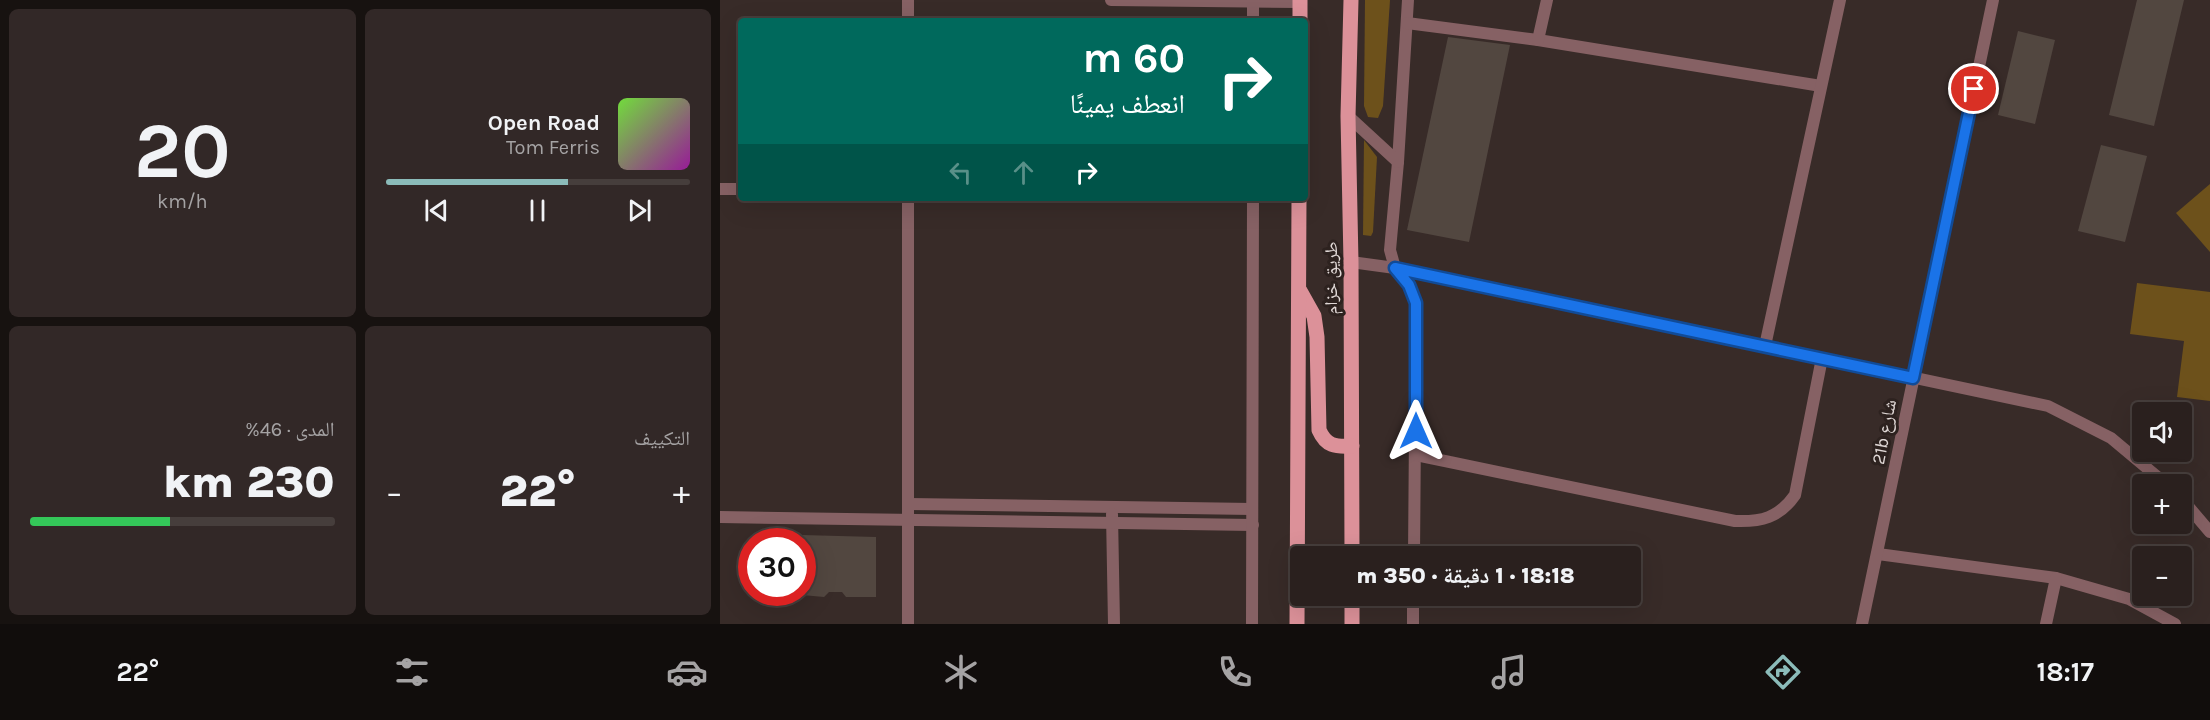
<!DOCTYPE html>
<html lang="ar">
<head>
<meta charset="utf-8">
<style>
  body { margin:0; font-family:Karla,"Noto Naskh Arabic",sans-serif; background:#322827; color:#f1f3f6; direction:rtl; height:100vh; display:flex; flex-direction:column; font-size:22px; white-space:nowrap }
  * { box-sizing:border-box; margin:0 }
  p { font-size:20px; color:#a5a3a4 }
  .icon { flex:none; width:33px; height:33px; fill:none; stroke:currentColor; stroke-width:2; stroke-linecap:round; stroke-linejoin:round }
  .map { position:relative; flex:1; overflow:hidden; direction:ltr }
  .drawer { display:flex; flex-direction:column; gap:9px; padding:9px; background:#171210; width:720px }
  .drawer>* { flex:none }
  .guide { position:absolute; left:18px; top:18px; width:570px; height:183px; border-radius:6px; box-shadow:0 6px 24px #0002,0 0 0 2px #463e3c; direction:rtl; background:#00695c; color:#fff; overflow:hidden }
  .controls { position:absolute; left:1412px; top:402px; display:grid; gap:12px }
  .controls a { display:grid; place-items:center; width:60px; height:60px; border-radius:6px; background:#2a201e; box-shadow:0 6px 24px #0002,0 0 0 2px #463e3c; font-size:30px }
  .speed { position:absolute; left:18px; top:528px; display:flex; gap:12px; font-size:30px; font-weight:700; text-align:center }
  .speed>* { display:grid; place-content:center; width:78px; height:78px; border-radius:50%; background:#2a201e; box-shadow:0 6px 24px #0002,0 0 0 2px #463e3c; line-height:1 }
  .speed .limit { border:9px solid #d22; background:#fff; color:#111 }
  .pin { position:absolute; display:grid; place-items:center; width:51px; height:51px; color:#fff; margin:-26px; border:3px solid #fff; border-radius:50%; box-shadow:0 2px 6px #0007 }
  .me { position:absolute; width:66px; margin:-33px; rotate:0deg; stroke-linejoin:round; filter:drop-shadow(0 0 4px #0008) }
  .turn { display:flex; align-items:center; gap:21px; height:126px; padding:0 24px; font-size:27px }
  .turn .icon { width:78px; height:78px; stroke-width:2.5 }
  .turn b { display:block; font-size:42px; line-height:51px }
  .lanes { display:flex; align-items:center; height:57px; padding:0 24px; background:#0003; justify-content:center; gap:30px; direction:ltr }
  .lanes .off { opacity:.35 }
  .big { font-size:45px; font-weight:800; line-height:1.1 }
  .drawer .tile { flex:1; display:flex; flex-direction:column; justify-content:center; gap:9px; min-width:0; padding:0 21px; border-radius:9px; background:#322827 }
  .drawer .dial { align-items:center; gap:0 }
  .dial b { font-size:78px; line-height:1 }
  .song { display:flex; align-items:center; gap:18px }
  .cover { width:72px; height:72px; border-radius:9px; background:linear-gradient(135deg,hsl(100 70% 55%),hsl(300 70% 35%)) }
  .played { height:6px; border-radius:3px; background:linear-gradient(90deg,#8bbbb9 60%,#463e3c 60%) }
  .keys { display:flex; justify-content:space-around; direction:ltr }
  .heat { display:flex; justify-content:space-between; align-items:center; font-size:33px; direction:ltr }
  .charge { height:9px; border-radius:4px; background:linear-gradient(90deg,#34c759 46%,#463e3c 0) }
  .drawer .tiles { flex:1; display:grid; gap:9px; grid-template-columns:repeat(2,1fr) }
  .trip { position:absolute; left:570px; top:546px; width:351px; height:60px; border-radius:6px; background:#2a201e; box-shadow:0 6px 24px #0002,0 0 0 2px #463e3c; font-weight:800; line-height:60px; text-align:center; direction:rtl }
  .tab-bar { display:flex; height:96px; justify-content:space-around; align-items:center; background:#110d0c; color:#a5a3a4 }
  .tab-bar .icon { width:42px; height:42px }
  .tab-bar .selected { color:#8bbbb9 }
  .tab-bar b { font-size:27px; color:#f1f3f6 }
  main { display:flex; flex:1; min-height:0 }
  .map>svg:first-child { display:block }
</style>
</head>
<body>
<main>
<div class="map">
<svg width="1490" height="624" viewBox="0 0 1490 624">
  <rect width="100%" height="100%" fill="#382b28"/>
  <g fill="#6d511b">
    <polygon points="645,0 670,0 663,106 658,118 648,117 644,106"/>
    <polygon points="644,140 657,157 653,232 651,236 643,235"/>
    <polygon points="1490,184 1490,252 1456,213"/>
    <polygon points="1417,283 1490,292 1490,401 1457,397 1464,341 1410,334"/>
  </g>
  <g fill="#524740">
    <polygon points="1417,0 1464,0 1434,126 1389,115"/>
    <polygon points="1298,31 1335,40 1315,124 1278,115"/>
    <polygon points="728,37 790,45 749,242 687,230"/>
    <polygon points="1381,145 1427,156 1405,242 1358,231"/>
    <polygon points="82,535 156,537 156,597 126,597 122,592 109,592 104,597 82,595"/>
  </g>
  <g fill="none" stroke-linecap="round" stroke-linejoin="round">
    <g stroke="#866164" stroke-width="12">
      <polyline points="188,0 188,21"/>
      <polyline points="688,0 678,162 670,250 675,268 689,285 696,303 694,556"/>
      <polyline points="533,21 533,2"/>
      <polyline points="687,23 818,40 1101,86"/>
      <polyline points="818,40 827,0"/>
      <polyline points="628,116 678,162"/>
      <polyline points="0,189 21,189"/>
      <polyline points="631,262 675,268 1328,406 1391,438 1446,484"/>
      <polyline points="1045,346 1120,0"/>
      <path d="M696,455l319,66c26,1 44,-3 60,-26l27,-137"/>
      <polyline points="1461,498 1490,532"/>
      <polyline points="189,504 532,509"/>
      <polyline points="392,514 394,624"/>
      <polyline points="0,517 533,525"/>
      <polyline points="1158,554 1336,578 1409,599 1455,624"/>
      <polyline points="188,624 188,198"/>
      <polyline points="532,624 533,198"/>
      <polyline points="693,624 693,596"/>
      <polyline points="1142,624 1273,0"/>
      <polyline points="1326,624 1336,578"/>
    </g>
    <polyline stroke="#866164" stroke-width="12" points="391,0 580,2"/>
    <g stroke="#dc9199" stroke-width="15">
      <polyline points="631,0 628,116 631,262 632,556"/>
      <polyline points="580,21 580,0"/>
      <path d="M580,291l14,25 3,21 2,93c7,16 16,17 33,16"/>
      <polyline points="632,596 632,624"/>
      <polyline points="577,624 579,198"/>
    </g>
  </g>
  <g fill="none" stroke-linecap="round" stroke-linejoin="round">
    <defs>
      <polyline id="route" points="696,431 696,303 689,285 675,268 1193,378 1254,89"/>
    </defs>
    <use href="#route" stroke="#114b97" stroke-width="15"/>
    <use href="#route" stroke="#1a73e8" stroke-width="10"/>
  </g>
  <g text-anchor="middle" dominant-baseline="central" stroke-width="6" stroke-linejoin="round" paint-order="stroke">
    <g font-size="18" fill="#e0d8d6" stroke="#2d221f">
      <text transform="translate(611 278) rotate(-90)">طريق خزام</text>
      <text transform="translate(1164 432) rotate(-79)">21b شارع</text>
    </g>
  </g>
</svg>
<div class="controls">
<a><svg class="icon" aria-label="sound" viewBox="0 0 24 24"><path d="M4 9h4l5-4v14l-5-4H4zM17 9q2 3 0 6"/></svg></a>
<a>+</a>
<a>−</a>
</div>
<div class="speed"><div class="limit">30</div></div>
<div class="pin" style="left:1254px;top:89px;background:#d93025"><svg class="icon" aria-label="arrive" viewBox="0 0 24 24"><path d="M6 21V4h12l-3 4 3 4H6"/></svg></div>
<svg class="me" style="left:696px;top:431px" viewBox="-20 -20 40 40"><path d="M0-17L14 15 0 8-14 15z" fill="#1a73e8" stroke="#fff" stroke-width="4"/></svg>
<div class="trip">18:18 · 1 دقيقة · 350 m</div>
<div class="guide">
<div class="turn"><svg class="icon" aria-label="right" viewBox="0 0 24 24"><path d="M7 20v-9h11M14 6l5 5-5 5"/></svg><div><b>60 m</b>انعطف يمينًا</div></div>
<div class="lanes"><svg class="icon off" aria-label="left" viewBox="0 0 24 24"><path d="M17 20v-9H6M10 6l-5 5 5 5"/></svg><svg class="icon off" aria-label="ahead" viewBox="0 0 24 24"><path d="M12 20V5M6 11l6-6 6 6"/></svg><svg class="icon" aria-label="right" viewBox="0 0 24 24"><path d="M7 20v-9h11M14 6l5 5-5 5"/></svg></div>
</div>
</div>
<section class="drawer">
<div class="tiles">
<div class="tile">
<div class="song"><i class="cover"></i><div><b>Open Road</b><p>Tom Ferris</p></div></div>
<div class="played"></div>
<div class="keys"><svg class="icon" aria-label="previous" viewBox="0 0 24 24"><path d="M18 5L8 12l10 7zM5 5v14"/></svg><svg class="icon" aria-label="pause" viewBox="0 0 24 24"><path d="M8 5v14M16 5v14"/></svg><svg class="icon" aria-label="next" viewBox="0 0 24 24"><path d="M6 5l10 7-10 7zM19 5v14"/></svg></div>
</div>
<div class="tile dial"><b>20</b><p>km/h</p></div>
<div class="tile"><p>التكييف</p>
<div class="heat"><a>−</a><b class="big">22°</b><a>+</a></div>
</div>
<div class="tile"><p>المدى · 46%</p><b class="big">230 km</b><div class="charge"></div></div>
</div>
</section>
</main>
<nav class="tab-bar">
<b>18:17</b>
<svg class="icon selected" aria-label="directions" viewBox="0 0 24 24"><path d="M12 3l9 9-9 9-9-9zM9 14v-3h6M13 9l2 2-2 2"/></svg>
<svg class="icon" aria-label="music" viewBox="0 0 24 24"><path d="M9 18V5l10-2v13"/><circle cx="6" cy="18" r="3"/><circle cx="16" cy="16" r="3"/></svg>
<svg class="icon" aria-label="phone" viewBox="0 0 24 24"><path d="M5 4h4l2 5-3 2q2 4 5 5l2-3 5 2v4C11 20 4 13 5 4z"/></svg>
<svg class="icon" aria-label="climate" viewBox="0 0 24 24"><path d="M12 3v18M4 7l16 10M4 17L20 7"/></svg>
<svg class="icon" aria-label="car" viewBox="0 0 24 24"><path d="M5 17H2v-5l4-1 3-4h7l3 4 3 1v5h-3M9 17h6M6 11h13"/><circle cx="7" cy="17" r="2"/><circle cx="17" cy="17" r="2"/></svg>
<svg class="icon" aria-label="filters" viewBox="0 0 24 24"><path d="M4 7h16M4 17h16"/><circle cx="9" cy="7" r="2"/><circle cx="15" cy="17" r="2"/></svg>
<b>22°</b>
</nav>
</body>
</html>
